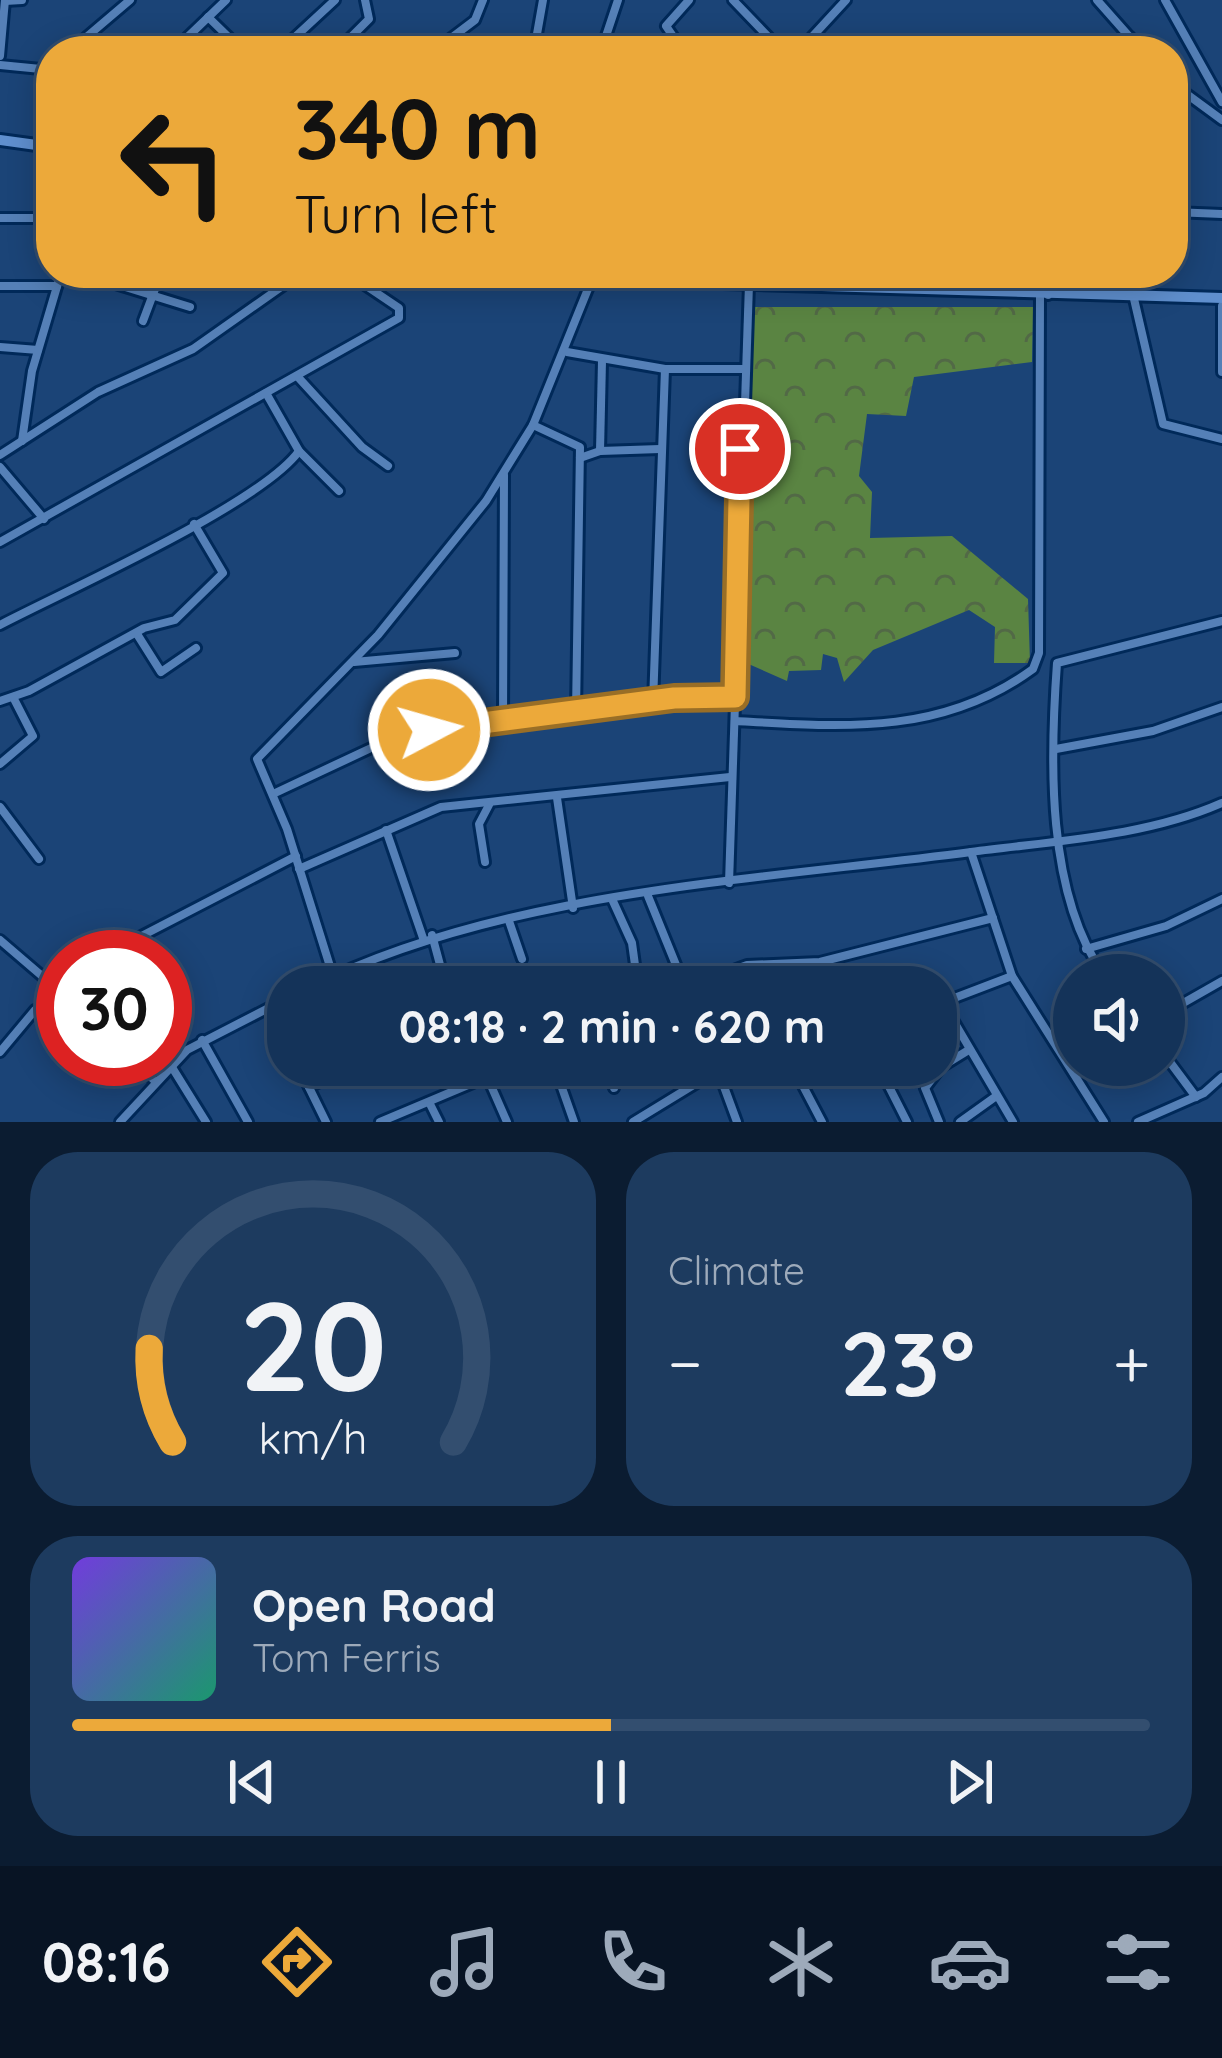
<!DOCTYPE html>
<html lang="en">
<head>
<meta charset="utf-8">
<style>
  body { margin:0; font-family:Quicksand,sans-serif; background:#1d3b5f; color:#f1f3f6; height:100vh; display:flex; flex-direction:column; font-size:45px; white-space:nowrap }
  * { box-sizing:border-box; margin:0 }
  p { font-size:39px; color:#9daaba }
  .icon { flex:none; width:66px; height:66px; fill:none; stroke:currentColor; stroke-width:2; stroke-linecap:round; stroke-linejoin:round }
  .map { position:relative; height:1122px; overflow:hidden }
  .details { display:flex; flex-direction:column; gap:30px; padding:30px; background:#0b1c31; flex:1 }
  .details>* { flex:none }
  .banner { position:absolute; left:36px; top:36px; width:1152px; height:252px; border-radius:48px; box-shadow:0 6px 30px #0003,0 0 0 3px #334e6f; background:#eca93a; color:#111; overflow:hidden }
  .controls { position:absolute; left:1053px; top:954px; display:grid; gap:24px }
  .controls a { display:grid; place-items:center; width:132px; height:132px; border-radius:50%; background:#143359; box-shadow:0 6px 30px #0003,0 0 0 3px #334e6f; font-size:60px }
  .speed { position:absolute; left:36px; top:930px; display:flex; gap:24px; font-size:60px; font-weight:700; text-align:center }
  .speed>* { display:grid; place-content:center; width:156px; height:156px; border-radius:50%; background:#143359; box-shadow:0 6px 30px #0003,0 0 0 3px #334e6f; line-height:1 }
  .speed .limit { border:18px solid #d22; background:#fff; color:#111 }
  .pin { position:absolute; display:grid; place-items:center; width:102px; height:102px; color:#fff; margin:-51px; border:6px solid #fff; border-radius:50%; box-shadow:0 3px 12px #0007 }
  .me { position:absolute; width:132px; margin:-66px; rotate:84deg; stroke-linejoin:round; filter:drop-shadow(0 0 9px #0008) }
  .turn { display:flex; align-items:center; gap:42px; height:252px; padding:0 60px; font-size:54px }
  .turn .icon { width:156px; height:156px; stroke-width:2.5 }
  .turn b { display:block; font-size:84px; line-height:102px }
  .big { font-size:90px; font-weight:700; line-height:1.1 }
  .details .card { flex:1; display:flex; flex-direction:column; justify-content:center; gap:18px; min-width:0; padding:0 42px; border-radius:48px; background:#1d3b5f }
  .details .dial { align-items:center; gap:0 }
  .dial svg { height:312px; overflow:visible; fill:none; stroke:#334e6f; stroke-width:7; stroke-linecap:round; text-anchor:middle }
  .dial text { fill:#f1f3f6; stroke:none }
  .song { display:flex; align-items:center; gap:36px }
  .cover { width:144px; height:144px; border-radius:18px; background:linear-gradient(135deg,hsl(260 70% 55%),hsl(160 70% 35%)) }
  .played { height:12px; border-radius:6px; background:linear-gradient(90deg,#eca93a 50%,#334e6f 50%) }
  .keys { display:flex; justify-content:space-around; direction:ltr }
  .heat { display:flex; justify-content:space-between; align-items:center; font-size:66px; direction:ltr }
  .details .tiles { flex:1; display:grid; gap:30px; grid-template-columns:1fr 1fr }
  .card:last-child { grid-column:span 2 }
  .trip { position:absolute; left:267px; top:966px; width:690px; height:120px; border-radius:48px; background:#143359; box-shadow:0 6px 30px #0003,0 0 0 3px #334e6f; font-weight:700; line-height:120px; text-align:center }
  .menu { display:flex; height:192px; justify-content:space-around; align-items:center; background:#081424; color:#9daaba }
  .menu .icon { width:84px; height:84px }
  .menu .current { color:#eca93a }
  .menu b { font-size:54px; color:#f1f3f6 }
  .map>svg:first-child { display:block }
</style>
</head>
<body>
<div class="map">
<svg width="1222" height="1122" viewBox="0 0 1222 1122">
  <defs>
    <pattern id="forest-crowns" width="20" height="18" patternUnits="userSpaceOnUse" patternTransform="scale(3)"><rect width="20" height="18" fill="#5a8442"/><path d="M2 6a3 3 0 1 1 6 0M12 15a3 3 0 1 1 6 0" fill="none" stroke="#526946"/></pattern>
  </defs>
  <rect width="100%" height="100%" fill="#1b4477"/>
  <polygon fill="url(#forest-crowns)" points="752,307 1033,307 1032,362 914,377 906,416 867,414 859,476 872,492 870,538 952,536 1028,599 1030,663 994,663 995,627 969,610 873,650 844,682 837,658 823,654 821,670 789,671 787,681 744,662"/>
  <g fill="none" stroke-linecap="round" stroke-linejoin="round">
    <defs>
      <g id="minor">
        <polyline points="733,0 782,51"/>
        <polyline points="1097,0 1142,51"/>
        <polyline points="1165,0 1222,102"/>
        <polyline points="5,1 22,0"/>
        <polyline points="208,17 243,51"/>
        <polyline points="70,51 130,0"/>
        <polyline points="173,51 226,0"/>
        <polyline points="280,51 335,0"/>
        <polyline points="337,51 369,19 365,0"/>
        <polyline points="434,51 475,20 483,0"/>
        <polyline points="534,51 543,0"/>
        <polyline points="601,51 618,0"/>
        <polyline points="683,51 666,26 689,0"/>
        <polyline points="799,51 846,0"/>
        <polyline points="1117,51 1130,37"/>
        <polyline points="0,56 5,0"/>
        <polyline points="0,65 51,70"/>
        <polyline points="1173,84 1222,120"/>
        <polyline points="1173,212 1222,214"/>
        <polyline points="0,218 51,218"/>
        <polyline points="80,273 190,307"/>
        <polyline points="1128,273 1163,424 1222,439"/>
        <polyline points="0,286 57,286"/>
        <polyline points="1048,295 1049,273"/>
        <polyline points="1222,306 1222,372"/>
        <polyline points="143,321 161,273"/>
        <polyline points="0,347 38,350"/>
        <polyline points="567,352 665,369 743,369"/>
        <polyline points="297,376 362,447 388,466"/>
        <polyline points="266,393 299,451 339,491"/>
        <polyline points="533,425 580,447 576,713"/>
        <polyline points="22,441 32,371 61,273"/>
        <polyline points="600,451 602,361"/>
        <polyline points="0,455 98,392 193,349 301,273"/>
        <polyline points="580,458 600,451 660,449"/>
        <polyline points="0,467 44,519"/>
        <polyline points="0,542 399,318 399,308 347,273"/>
        <path d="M0,625c65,-34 261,-121 299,-174"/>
        <polyline points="137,634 161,672 196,648"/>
        <polyline points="354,662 455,653"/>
        <polyline points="0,701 29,691 144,628 175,620 223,573 194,524"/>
        <polyline points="653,703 665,369"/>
        <path d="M736,721c106,6 205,15 297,-52l6,-16 1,-358"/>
        <polyline points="503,722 504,475"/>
        <polyline points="1056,749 1153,731 1222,707"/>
        <polyline points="0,764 33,736 13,697"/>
        <polyline points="273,794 403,733 674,698 735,697"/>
        <polyline points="557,798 573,908"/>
        <polyline points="0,807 39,859"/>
        <polyline points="386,830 423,938"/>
        <polyline points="971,852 1012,976 1104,1122"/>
        <polyline points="485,862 479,824 489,805"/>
        <polyline points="299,869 441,807 730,777"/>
        <polyline points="729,883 749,284"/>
        <polyline points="648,896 685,987"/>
        <polyline points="612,899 632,943 638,987"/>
        <polyline points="509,921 522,959"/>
        <polyline points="432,935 446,987"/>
        <polyline points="0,940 63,994"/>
        <polyline points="1086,949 1166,926 1222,899"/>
        <polyline points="101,957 296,856"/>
        <path d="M1104,975c-58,-81 -54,-216 -47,-312l165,-42"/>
        <polyline points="333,976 287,829 257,759 378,635 486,501 533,425 592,279"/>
        <path d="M311,987c192,-96 447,-107 660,-135 82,-11 174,-15 251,-49"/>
        <polyline points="379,987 408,974 440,972"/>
        <polyline points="687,987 747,965 820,962 993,918"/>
        <polyline points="943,1003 1013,1122"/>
        <polyline points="936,1005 1012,976"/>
        <polyline points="268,1009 288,1047"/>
        <polyline points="1164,1014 1222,981"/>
        <polyline points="202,1040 248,1122"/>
        <polyline points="0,1052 35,1010 63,1002"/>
        <polyline points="1164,1054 1196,1097"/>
        <polyline points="132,1059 154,1080"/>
        <polyline points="170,1064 206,1122"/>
        <polyline points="298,1065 326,1122"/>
        <polyline points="482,1065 507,1122"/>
        <polyline points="554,1065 574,1122"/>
        <polyline points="608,1065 614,1088"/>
        <polyline points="716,1065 737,1122"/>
        <polyline points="792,1065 822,1122"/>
        <polyline points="878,1065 907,1122"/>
        <polyline points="309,1087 357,1065"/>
        <polyline points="429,1102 439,1122"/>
        <polyline points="120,1122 187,1050 288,998"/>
        <polyline points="380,1122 487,1077"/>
        <polyline points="633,1122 718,1070"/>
        <polyline points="939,1122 925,1088 941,1067 967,1051"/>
        <polyline points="960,1122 995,1097"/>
        <polyline points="1138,1122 1204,1093 1222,1077"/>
      </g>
      <g id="major">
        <polyline points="0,140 51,147"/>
        <polyline points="558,273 592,279 1222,298"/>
      </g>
    </defs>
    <use href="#minor" stroke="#002959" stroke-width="14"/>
    <use href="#major" stroke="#002959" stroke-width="16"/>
    <use href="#minor" stroke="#5580b7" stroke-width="8"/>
    <use href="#major" stroke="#5f8fce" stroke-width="10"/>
  </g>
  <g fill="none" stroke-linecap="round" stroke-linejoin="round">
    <defs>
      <polyline id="route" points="429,730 674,698 735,697 740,449"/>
    </defs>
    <use href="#route" stroke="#996e26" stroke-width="30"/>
    <use href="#route" stroke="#eca93a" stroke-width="21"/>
  </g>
</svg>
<div class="controls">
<a><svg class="icon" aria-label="sound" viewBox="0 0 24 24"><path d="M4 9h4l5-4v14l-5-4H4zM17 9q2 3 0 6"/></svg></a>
</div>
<div class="speed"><div class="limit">30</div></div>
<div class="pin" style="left:740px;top:449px;background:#d93025"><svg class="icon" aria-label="arrive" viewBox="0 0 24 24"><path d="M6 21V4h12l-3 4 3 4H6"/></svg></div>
<svg class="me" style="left:429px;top:730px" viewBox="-20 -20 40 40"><circle r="17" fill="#eca93a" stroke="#fff" stroke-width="3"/><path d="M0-11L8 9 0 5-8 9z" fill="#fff"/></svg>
<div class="trip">08:18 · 2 min · 620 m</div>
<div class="banner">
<div class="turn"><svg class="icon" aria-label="left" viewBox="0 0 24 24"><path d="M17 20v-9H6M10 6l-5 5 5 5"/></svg><div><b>340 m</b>Turn left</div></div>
</div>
</div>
<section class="details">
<div class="tiles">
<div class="card dial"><svg viewBox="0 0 100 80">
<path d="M14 69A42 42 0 1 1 86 69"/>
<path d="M14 69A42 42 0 0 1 8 45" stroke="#eca93a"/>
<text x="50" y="56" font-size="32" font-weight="700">20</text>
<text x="50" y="72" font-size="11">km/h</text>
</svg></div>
<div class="card"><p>Climate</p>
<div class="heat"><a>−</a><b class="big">23°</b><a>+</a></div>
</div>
<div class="card">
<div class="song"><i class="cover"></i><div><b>Open Road</b><p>Tom Ferris</p></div></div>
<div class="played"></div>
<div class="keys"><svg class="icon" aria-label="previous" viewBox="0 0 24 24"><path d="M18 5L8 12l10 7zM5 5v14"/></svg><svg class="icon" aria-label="pause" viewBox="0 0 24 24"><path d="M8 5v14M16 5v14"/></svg><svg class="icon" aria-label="next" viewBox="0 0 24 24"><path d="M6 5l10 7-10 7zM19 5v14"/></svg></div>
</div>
</div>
</section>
<nav class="menu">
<b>08:16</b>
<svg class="icon current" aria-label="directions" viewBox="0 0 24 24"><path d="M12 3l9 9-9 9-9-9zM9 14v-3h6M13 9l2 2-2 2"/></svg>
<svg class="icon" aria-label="music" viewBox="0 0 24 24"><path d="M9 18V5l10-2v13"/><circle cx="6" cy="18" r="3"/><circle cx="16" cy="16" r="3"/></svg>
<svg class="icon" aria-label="phone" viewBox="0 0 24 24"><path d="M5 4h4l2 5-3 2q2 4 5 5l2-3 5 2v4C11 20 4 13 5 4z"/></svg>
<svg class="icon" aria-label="climate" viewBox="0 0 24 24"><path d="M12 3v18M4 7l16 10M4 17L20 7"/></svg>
<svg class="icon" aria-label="car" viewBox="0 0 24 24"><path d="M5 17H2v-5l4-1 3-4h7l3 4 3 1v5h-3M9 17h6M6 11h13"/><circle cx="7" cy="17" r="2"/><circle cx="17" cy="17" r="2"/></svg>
<svg class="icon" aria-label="filters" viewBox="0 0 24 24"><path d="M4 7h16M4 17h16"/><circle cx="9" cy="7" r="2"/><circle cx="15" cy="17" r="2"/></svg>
</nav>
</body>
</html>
